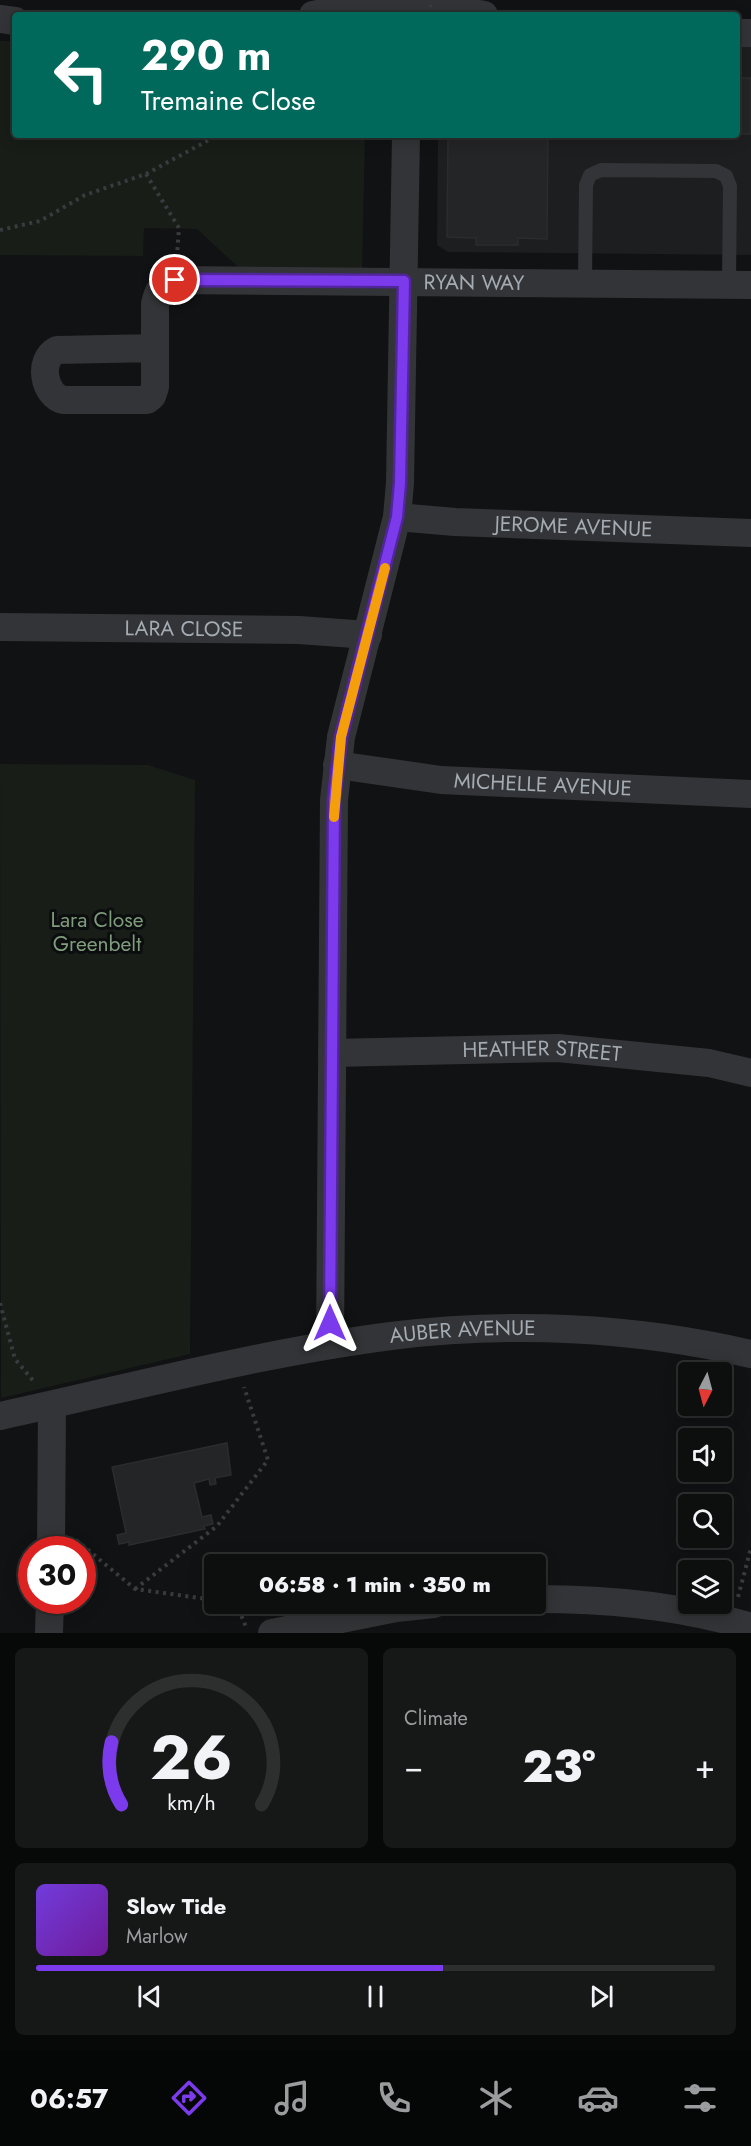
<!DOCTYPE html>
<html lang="en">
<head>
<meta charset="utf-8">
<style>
  body { margin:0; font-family:Jost,sans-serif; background:#161717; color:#f1f3f6; height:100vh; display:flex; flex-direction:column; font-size:22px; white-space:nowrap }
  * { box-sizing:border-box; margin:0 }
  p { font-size:20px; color:#9a9c9e }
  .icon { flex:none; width:33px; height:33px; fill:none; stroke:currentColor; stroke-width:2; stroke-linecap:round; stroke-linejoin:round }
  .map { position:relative; height:1633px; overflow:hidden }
  .details { display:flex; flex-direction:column; gap:15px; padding:15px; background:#070808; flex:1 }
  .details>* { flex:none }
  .hud { position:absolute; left:12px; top:12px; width:728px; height:126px; border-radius:6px; box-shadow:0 3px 15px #0003,0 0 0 2px #2d2e2e; background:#00695c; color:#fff; overflow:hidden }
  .needle { width:39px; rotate:186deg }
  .tools { position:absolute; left:678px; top:1362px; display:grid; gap:12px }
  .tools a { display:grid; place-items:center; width:54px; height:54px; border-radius:6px; background:#0d0e0e; box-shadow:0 3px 15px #0003,0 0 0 2px #2d2e2e; font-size:30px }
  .speed { position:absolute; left:18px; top:1536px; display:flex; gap:12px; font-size:30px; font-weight:700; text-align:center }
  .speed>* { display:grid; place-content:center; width:78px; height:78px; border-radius:50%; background:#0d0e0e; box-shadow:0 3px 15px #0003,0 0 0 2px #2d2e2e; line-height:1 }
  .speed .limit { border:9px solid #d22; background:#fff; color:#111 }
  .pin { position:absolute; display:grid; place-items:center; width:51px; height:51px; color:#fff; margin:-26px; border:3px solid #fff; border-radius:50%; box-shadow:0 2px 6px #0007 }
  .me { position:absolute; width:66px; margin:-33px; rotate:0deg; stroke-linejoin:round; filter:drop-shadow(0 0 4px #0008) }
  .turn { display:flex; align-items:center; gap:21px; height:126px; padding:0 30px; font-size:27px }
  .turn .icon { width:78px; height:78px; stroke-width:2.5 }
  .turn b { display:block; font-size:42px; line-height:51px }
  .big { font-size:45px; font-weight:800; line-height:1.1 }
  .details .tile { flex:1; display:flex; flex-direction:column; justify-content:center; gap:9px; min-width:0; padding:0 21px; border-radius:9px; background:#161717 }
  .details .dial { align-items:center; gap:0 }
  .dial svg { height:156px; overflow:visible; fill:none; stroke:#2d2e2e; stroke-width:7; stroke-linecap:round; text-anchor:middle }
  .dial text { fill:#f1f3f6; stroke:none }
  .song { display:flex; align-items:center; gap:18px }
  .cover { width:72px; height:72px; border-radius:9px; background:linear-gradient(135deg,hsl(260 70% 55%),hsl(280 70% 35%)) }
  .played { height:6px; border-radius:3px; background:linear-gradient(90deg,#7c3aed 60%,#2d2e2e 60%) }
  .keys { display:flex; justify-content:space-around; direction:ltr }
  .heat { display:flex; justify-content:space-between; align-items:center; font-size:33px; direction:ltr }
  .details .tiles { flex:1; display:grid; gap:15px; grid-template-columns:1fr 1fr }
  .tile:last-child { grid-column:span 2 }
  .trip { position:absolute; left:204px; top:1554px; width:342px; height:60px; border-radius:6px; background:#0d0e0e; box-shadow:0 3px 15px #0003,0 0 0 2px #2d2e2e; font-weight:800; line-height:60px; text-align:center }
  .tab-bar { display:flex; height:96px; justify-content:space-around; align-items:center; background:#050606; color:#9a9c9e }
  .tab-bar .icon { width:42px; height:42px }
  .tab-bar .active { color:#7c3aed }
  .tab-bar b { font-size:27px; color:#f1f3f6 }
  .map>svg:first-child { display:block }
</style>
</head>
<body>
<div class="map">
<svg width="751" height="1633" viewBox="0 0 751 1633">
  <rect width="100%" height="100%" fill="#111213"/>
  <polygon fill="#1d1e20" points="737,46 751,46 751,255 448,252 437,245 438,135 736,135"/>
  <g fill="#181d18">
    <polygon points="0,41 15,41 15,135 365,135 362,271 238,267 197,229 144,228 143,256 0,255"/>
    <polygon points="0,764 148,765 195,780 190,1354 1,1398"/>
  </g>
  <g fill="#242527" stroke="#2b2c2e" stroke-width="1.5">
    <rect x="736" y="78" width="15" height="56"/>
    <polygon points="448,135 548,135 547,239 518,238 518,245 476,245 476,238 447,237"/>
    <polygon points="227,1443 231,1475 215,1478 216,1484 210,1485 209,1479 194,1483 202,1517 211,1515 213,1524 204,1526 205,1529 129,1545 129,1542 119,1544 117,1535 126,1533 112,1467"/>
  </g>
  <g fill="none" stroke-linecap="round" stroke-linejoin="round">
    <g stroke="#393b3e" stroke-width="4" stroke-dasharray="3 4.5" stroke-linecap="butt">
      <polyline points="146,174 218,135"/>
      <polyline points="0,230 40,221 85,195 146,174 179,228 177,255"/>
      <polyline points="0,1303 15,1359 35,1383"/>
      <polyline points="76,1540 135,1589 214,1600"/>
      <polyline points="135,1589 217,1526 268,1460 244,1387"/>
      <polyline points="738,1597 751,1548"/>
      <polyline points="224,1604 239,1610 246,1627"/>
    </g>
    <polyline stroke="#333437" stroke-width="14" points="585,283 586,185 590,175 601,170 716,171 726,176 730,186 729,284"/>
    <g stroke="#333437" stroke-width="28">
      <path d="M313,15c56,-13 115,-11 171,0"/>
      <polyline points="0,19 15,21"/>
      <polyline points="736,33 751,33"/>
      <path id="s1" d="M155,348l-98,2c-20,10 -13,45 6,50h84l5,-4 3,-9v-83c3,-14 6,-19 20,-24l576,5"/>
      <path id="s2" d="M397,517l58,5 296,11"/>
      <path id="s3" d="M0,627l299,3 69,5"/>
      <path id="s4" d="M337,765l104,15 310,14"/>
      <path id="s5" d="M332,1053l226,-5 151,15 42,10"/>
      <polyline points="330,1345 334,800 341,737 397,517 400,483 406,135"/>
      <path id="s6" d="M0,1416c129,-28 259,-63 391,-80 119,-15 243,-9 360,18"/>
      <polyline points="51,1550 52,1405"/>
      <path d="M536,1599c70,0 147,7 215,28"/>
      <polyline points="49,1633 50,1600"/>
      <polyline points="272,1633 396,1608 434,1604"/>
    </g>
    <polyline stroke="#393b3e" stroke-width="4" stroke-dasharray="3 4.5" stroke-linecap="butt" points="430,15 431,0"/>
  </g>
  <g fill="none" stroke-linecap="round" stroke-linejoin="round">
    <defs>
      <polyline id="route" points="175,280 404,281 400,483 397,517 341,737 334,800 330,1323"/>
    </defs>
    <use href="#route" stroke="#51269a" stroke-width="15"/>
    <use href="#route" stroke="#7c3aed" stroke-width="10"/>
    <polyline stroke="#f59e0b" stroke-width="10" points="334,817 341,737 385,568"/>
  </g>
  <g text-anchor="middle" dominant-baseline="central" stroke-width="6" stroke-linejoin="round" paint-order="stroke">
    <g font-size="21" fill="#a4abb2" stroke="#0c0d0e">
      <text stroke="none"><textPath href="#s1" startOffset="675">RYAN WAY</textPath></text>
      <text stroke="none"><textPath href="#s2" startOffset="177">JEROME AVENUE</textPath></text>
      <text stroke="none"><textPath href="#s3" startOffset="184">LARA CLOSE</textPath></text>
      <text stroke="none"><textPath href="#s4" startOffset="207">MICHELLE AVENUE</textPath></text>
      <text stroke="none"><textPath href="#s5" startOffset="210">HEATHER STREET</textPath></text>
      <text stroke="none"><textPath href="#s6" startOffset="471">AUBER AVENUE</textPath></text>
    </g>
    <g font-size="21" fill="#7f9c7c" stroke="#0c0d0e">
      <text x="97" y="920">Lara Close<tspan x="97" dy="24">Greenbelt</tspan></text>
    </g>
  </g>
</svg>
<div class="tools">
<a><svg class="needle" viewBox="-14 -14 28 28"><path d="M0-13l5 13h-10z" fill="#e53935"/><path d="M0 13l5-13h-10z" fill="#9a9c9e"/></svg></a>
<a><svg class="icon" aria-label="sound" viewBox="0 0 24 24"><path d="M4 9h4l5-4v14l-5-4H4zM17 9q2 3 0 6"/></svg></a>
<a><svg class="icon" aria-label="search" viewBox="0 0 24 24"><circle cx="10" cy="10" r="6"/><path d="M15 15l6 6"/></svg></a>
<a><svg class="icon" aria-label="layers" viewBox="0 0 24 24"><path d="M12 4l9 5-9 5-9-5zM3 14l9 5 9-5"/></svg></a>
</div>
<div class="speed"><div class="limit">30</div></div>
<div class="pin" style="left:175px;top:280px;background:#d93025"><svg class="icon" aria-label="arrive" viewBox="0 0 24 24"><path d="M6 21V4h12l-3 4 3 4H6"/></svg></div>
<svg class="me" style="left:330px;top:1323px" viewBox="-20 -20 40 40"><path d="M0-17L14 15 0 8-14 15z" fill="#7c3aed" stroke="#fff" stroke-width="4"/></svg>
<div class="trip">06:58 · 1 min · 350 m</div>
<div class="hud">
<div class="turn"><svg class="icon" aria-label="left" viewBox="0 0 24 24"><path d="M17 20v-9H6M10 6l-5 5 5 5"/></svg><div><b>290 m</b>Tremaine Close</div></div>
</div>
</div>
<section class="details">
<div class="tiles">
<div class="tile dial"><svg viewBox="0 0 100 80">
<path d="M14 69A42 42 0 1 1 86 69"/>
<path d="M14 69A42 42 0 0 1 9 37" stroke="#7c3aed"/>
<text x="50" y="56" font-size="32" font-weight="700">26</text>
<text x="50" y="72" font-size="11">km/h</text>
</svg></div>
<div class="tile"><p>Climate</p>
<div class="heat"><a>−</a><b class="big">23°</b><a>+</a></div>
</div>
<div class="tile">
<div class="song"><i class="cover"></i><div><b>Slow Tide</b><p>Marlow</p></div></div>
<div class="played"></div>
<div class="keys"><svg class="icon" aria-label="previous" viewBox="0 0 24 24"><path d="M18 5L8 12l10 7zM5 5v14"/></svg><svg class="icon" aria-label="pause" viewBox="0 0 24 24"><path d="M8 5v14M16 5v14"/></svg><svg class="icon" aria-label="next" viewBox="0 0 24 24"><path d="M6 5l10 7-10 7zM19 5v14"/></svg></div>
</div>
</div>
</section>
<nav class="tab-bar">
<b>06:57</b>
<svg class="icon active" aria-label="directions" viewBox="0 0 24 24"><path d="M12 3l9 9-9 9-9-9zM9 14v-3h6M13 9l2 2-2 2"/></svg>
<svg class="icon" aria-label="music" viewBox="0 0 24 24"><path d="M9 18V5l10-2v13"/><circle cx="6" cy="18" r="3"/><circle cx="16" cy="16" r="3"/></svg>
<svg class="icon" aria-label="phone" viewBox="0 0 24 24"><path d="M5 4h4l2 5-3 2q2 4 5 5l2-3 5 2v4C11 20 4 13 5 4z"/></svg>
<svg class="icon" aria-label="climate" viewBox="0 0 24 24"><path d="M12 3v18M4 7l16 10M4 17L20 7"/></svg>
<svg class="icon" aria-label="car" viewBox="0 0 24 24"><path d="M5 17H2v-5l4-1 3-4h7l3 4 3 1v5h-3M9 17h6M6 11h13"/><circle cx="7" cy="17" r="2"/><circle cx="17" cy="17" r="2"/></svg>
<svg class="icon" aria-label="filters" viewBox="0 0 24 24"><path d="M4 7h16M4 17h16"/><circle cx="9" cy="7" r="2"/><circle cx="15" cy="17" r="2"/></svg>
</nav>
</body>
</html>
